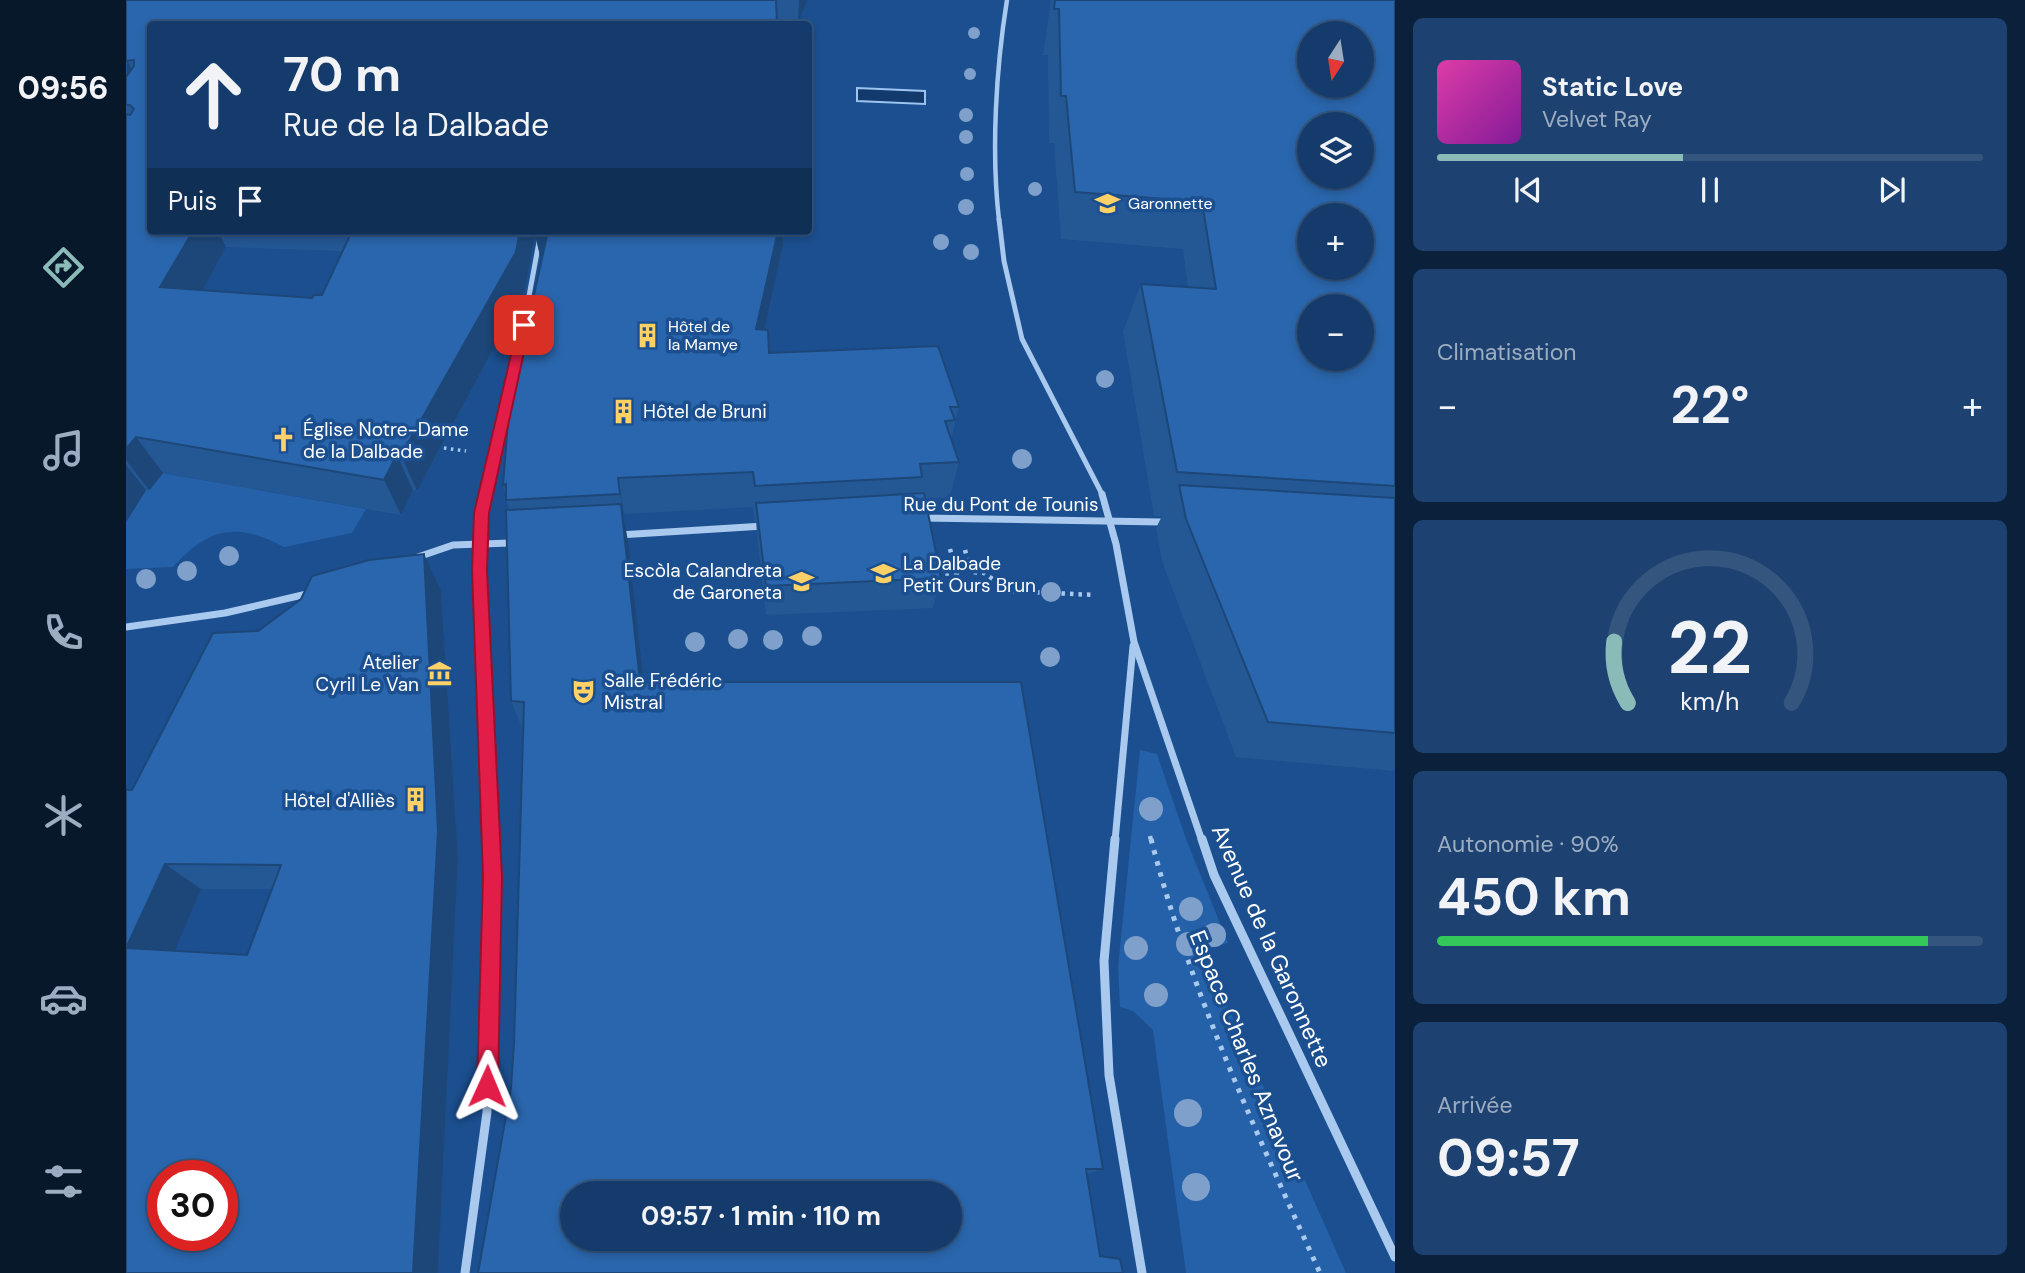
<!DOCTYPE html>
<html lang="fr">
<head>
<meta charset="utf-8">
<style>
  body { margin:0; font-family:"DM Sans",sans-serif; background:#1d4271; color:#f1f3f6; height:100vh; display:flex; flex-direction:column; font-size:26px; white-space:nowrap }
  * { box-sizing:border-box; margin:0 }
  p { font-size:23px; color:#9dadc1 }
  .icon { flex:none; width:38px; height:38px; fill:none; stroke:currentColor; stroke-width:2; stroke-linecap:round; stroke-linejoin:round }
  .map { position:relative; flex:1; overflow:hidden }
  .panel { display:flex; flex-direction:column; gap:18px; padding:18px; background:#0b203b; width:630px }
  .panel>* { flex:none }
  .guide { position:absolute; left:21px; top:21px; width:665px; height:214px; border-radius:7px; box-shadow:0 4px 10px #0003,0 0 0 2px #33557e; background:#143b6b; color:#f1f3f6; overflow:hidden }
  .needle { width:46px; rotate:192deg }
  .controls { position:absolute; left:1171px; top:21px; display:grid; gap:14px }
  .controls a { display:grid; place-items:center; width:77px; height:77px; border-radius:50%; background:#143b6b; box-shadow:0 4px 10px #0003,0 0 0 2px #33557e; font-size:35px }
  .speed { position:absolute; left:21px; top:1160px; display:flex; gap:14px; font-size:35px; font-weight:700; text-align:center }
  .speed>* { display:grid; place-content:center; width:91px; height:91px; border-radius:50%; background:#143b6b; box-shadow:0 4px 10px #0003,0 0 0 2px #33557e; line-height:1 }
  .speed .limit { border:10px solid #d22; background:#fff; color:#111 }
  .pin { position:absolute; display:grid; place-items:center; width:60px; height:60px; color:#fff; margin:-30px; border-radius:14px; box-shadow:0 4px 10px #0006 }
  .me { position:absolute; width:77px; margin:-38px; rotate:1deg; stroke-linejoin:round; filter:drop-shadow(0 0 5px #0008) }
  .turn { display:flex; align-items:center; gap:24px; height:147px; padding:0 21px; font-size:32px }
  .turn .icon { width:91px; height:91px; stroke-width:2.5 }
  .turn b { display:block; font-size:49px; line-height:60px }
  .then { display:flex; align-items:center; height:66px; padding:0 21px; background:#0003; gap:14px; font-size:26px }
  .big { font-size:52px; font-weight:700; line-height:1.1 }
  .panel .widget { flex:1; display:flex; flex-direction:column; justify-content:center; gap:10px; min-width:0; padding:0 24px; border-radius:10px; background:#1d4271 }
  .panel .dial { align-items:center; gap:0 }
  .dial svg { height:182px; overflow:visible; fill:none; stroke:#33557e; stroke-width:7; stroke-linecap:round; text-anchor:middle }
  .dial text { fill:#f1f3f6; stroke:none }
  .song { display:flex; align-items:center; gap:21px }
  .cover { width:84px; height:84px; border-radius:10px; background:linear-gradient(135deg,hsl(320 70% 55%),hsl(290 70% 35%)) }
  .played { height:7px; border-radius:4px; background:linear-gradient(90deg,#8bbbb9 45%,#33557e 45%) }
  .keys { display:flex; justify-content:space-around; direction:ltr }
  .heat { display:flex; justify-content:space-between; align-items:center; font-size:38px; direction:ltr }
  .charge { height:10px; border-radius:5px; background:linear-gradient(90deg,#34c759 90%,#33557e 0) }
  .trip { position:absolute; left:434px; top:1181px; width:402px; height:70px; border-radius:35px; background:#143b6b; box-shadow:0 4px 10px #0003,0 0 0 2px #33557e; font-weight:700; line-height:70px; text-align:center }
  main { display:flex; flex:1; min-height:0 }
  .dock { display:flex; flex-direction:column; width:126px; justify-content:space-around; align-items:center; background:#08182b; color:#9dadc1 }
  .dock .icon { width:49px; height:49px }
  .dock .selected { color:#8bbbb9 }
  .dock b { font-size:32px; color:#f1f3f6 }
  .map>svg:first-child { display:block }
</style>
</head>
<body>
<main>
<nav class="dock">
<b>09:56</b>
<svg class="icon selected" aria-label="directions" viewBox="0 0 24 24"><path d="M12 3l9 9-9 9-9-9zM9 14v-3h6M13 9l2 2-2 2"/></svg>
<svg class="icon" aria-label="music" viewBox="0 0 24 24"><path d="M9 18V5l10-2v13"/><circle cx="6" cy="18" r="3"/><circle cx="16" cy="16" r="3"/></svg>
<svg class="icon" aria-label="phone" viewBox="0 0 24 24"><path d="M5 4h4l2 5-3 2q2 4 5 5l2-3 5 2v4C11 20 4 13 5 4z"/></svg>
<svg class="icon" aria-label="climate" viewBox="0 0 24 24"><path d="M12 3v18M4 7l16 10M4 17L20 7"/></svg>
<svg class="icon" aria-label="car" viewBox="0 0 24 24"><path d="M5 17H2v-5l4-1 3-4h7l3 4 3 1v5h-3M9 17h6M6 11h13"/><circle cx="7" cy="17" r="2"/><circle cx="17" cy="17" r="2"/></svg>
<svg class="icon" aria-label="filters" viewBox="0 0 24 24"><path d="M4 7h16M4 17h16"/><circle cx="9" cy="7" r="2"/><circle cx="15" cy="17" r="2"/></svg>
</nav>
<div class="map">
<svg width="1269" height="1273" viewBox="0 0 1269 1273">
  <rect width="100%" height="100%" fill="#1b4f8f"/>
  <g fill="#2461a8">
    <path d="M37,473l203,36 -14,24 -68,14c-47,-25 -75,-20 -111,20l-47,2v-47l20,-32h4z"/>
    <polygon points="1014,750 1031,754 1060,839 1102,943 1077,950 1220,1273 1060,1273 1027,1030 1007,1011 994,1007 992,967"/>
  </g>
  <polygon fill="#123a6d" stroke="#9cc4f0" stroke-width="2" points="731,88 799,91 799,104 731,101"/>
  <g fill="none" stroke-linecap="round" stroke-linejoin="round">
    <polyline stroke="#a9c9ee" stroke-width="3.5" stroke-dasharray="2.5 4.5" stroke-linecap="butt" points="311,447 340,451"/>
    <g stroke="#a9c9ee" stroke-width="4.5" stroke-dasharray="3.5 5" stroke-linecap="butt">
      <polyline points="839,550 845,572 858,573 884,591 969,595"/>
      <polyline points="811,573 831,574 824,549"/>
      <polyline points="1024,836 1025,841"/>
    </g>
    <path stroke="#a9c9ee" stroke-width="5" stroke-dasharray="4.5 7" stroke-linecap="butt" d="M1025,839c39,152 105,292 169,434"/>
    <path stroke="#a9c9ee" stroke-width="4.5" d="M873,220c-8,-68 -3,-152 8,-220"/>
    <g stroke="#a9c9ee" stroke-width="5">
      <polyline points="873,219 878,261 896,339 977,496"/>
      <polyline points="360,496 389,372 415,231"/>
    </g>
    <g stroke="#a9c9ee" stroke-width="7">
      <polyline points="360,494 356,513 353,570 364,841"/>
      <polyline points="976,494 990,544 1008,642 1076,841"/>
      <polyline points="493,535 638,526"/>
      <polyline points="289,558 327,545 387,543"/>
      <polyline points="0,627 99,613 185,593"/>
      <polyline points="989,841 1007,646"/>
    </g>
    <g stroke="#a9c9ee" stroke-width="9">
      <polyline points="989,839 978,961 983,1075 1016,1273"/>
      <polyline points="1076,839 1088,875 1269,1257"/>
      <polyline points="339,1273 361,1112 364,839"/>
    </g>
    <polyline stroke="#a9c9ee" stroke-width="7" points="797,518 1035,522"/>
  </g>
  <g fill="#7ea0ca">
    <circle cx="848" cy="33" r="6"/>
    <circle cx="844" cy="74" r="6"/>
    <circle cx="840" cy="115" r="7"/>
    <circle cx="840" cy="137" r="7"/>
    <circle cx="841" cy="174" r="7"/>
    <circle cx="909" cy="189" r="7"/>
    <circle cx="840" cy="207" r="8"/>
    <circle cx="815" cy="242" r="8"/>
    <circle cx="845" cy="252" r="8"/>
    <circle cx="979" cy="379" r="9"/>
    <circle cx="896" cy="459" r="10"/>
    <circle cx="103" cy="556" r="10"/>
    <circle cx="61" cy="571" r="10"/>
    <circle cx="20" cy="579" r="10"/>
    <circle cx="925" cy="592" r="10"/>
    <circle cx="686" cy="636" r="10"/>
    <circle cx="612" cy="639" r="10"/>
    <circle cx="647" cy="640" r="10"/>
    <circle cx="569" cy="642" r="10"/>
    <circle cx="924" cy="657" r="10"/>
    <circle cx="1025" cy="809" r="12"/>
    <circle cx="1065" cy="909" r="12"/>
    <circle cx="1088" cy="935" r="12"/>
    <circle cx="1062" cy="944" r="12"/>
    <circle cx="1010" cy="948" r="12"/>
    <circle cx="1030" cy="995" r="12"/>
    <circle cx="1062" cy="1113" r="14"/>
    <circle cx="1070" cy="1187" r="14"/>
  </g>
  <g fill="#245895" fill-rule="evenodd">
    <path d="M0,0h682l-10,22 -648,2v207h633v14l-19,85 5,23 190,54 -8,33 8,22 -9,35 -25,2 16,79 -8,30 -167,7 -9,-81 -1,-13 -1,1 -2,-15 -129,7 19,168 460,487 -16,5 13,82 23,17 -612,-185 3,-44 9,-314 -12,-29 -2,-191 -6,-25 39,-227 -1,2 -6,-26 -10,56 -94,176 -14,25 -4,-1 -12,25 -238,-42 -14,17h-3l-20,32zM100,247l117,4 -21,44 -10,3 -109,-8z"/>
    <polygon points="925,0 1269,0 1269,771 1110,757 1036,561 1030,528 1036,516 1028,516 997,331 1015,284 1062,287 1057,249 935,239 928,143 923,143 922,55 917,55"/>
    <path d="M315,591l17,266 -20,416h-312l6,-483 126,-159zM75,889h71l-25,66 -73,-4z"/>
  </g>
  <g fill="#1d4779">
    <polygon points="673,0 682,0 672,22"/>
    <polygon points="1,60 21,98 8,109 4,105 0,105"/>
    <polygon points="67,231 92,231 100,247 58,325 34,287"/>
    <polygon points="394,231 430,231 415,260 409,234 399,290 291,491 275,455"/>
    <polygon points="652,231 657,231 657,245 630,367 630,329"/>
    <polygon points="10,437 37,473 23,490 0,460 0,449"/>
    <polygon points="271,455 287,490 275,515 258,480"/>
    <polygon points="0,465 20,490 0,522"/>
    <polygon points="492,478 498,514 500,529 494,494"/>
    <polygon points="495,504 502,541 521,714 514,682"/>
    <polygon points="298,554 315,591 332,857 312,1273 287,1273"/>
    <polygon points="39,864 75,889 41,969 0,948"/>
  </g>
  <g fill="#2a66ad" stroke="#1d4779" stroke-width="2" fill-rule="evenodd">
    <polygon points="0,0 650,0 651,24 24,24 24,231 67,231 34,287 186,298 188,295 196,295 226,231 394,231 390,252 290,429 275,455 271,455 258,480 10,437 0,449 0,114 4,115 8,109 4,105 0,105 0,77 8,66 8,60 0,61"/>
    <path d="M929,0h340v486l-218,-14 -36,-188 75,5 -14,-87 -127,-10 -9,-96h-5l-2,-87h-5zM1183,33h53v53h-53zM1183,124h53v53h-53zM1183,215h53v53h-53zM1183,306h53v53h-53z"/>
    <polygon points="422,231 652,231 630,329 642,330 643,353 812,346 833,407 824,407 829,420 819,421 833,462 794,464 796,477 629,486 627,472 492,478 494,494 380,500 380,484 377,485 383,409"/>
    <polygon points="1053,485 1269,498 1269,733 1142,722 1060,519"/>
    <polygon points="798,493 815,578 640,586 630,503"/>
    <path d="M495,504l19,178h381l82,487h-17l14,87 20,3 3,14h-645l33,-185 3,-44 10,-342 -13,-1 -5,-191zM446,1194h378v45h-378z"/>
    <path d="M298,554l14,277 -25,442h-287v-483h6l81,-157 45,-2 43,-32 11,-23 57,-16zM39,864l116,1 -34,90 -121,-7zM37,1176h59v60h-59z"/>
  </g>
  <polygon fill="#e11d48" stroke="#92132f" stroke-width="2" points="398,321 404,325 363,513 361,570 376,877 372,1086 369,1093 361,1096 354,1093 351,1086 357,877 346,570 348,513 392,325"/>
  <defs>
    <symbol id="school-bare" viewBox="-9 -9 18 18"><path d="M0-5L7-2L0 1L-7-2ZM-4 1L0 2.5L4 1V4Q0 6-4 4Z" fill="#ffd166" stroke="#1b4f8f" stroke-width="2.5" paint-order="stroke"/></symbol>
    <symbol id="building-bare" viewBox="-9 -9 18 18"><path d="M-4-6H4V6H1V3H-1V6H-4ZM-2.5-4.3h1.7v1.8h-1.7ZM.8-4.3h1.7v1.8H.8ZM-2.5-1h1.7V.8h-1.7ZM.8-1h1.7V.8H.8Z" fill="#ffd166" stroke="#1b4f8f" stroke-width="2.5" paint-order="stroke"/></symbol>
    <symbol id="church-bare" viewBox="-9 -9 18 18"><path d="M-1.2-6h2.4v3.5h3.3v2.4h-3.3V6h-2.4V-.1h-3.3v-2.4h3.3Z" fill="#ffd166" stroke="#1b4f8f" stroke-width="2.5" paint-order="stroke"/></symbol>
    <symbol id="museum-bare" viewBox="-9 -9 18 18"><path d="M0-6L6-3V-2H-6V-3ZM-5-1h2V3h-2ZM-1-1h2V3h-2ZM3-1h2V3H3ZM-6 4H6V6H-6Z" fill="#ffd166" stroke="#1b4f8f" stroke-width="2.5" paint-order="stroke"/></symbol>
    <symbol id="theatre-bare" viewBox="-9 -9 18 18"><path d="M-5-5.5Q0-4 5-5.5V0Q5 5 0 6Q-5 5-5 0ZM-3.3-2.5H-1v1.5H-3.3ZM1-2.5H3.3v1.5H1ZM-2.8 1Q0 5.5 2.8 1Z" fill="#ffd166" stroke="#1b4f8f" stroke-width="2.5" paint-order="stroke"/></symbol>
  </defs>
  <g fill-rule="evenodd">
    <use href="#school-bare" x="964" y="186" width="35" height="35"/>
    <use href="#building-bare" x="504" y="318" width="35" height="35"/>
    <use href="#building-bare" x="480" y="394" width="35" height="35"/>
    <use href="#church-bare" x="140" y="422" width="35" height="35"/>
    <use href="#school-bare" x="740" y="556" width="35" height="35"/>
    <use href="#school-bare" x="658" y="564" width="35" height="35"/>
    <use href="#museum-bare" x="296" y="656" width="35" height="35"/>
    <use href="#theatre-bare" x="440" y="674" width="35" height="35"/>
    <use href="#building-bare" x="272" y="782" width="35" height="35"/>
  </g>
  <g text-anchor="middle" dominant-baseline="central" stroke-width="7" stroke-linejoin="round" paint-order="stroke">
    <g font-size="16" fill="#fff" stroke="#1b4f8f" text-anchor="start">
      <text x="1002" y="203">Garonnette</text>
      <text x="542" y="326">Hôtel de<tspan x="542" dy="18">la Mamye</tspan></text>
    </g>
    <g font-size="19" fill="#fff" stroke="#1b4f8f" text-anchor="start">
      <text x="517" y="411">Hôtel de Bruni</text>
      <text x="177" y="429">Église Notre-Dame<tspan x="177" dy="22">de la Dalbade</tspan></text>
      <text x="777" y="563">La Dalbade<tspan x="777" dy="22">Petit Ours Brun</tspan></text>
      <text x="656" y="570" text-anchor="end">Escòla Calandreta<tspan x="656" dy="22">de Garoneta</tspan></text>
      <text x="293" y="662" text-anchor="end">Atelier<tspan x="293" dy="22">Cyril Le Van</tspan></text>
      <text x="478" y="680">Salle Frédéric<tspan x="478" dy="22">Mistral</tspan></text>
      <text x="269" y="800" text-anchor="end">Hôtel d'Alliès</text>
    </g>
    <g font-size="19" fill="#fff" stroke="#1b4f8f">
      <text x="875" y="504">Rue du Pont de Tounis</text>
    </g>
    <g font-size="23" fill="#fff" stroke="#1b4f8f">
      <text transform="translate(1146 946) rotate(66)">Avenue de la Garonnette</text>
      <text transform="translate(1121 1056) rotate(68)">Espace Charles Aznavour</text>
    </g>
  </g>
</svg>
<div class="controls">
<a><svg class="needle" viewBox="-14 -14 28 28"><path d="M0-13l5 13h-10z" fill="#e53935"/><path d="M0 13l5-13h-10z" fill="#9dadc1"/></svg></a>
<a><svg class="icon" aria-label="layers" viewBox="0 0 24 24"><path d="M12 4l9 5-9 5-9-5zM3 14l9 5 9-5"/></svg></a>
<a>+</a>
<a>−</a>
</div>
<div class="speed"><div class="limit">30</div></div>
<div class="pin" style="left:398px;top:325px;background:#d93025"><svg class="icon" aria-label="arrive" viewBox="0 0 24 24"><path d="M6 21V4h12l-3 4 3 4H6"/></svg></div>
<svg class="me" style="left:361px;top:1086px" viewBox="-20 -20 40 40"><path d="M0-17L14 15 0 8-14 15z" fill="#e11d48" stroke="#fff" stroke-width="4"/></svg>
<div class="trip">09:57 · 1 min · 110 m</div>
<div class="guide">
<div class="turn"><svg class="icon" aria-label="ahead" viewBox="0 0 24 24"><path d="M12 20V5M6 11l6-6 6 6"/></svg><div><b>70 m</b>Rue de la Dalbade</div></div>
<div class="then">Puis<svg class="icon" aria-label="arrive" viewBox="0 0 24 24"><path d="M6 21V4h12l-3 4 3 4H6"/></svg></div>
</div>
</div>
<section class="panel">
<div class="widget">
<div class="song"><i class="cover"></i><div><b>Static Love</b><p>Velvet Ray</p></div></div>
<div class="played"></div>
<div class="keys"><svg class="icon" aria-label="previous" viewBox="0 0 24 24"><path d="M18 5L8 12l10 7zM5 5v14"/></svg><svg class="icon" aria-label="pause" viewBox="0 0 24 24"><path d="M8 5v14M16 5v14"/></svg><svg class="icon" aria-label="next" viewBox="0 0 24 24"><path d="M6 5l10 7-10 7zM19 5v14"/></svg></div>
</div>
<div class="widget"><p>Climatisation</p>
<div class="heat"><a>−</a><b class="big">22°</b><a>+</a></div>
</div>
<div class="widget dial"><svg viewBox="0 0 100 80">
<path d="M14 69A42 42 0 1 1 86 69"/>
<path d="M14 69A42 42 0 0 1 8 42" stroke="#8bbbb9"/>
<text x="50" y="56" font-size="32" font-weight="700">22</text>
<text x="50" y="72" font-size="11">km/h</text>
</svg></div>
<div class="widget"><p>Autonomie · 90%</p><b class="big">450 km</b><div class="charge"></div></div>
<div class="widget"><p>Arrivée</p><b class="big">09:57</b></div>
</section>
</main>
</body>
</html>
